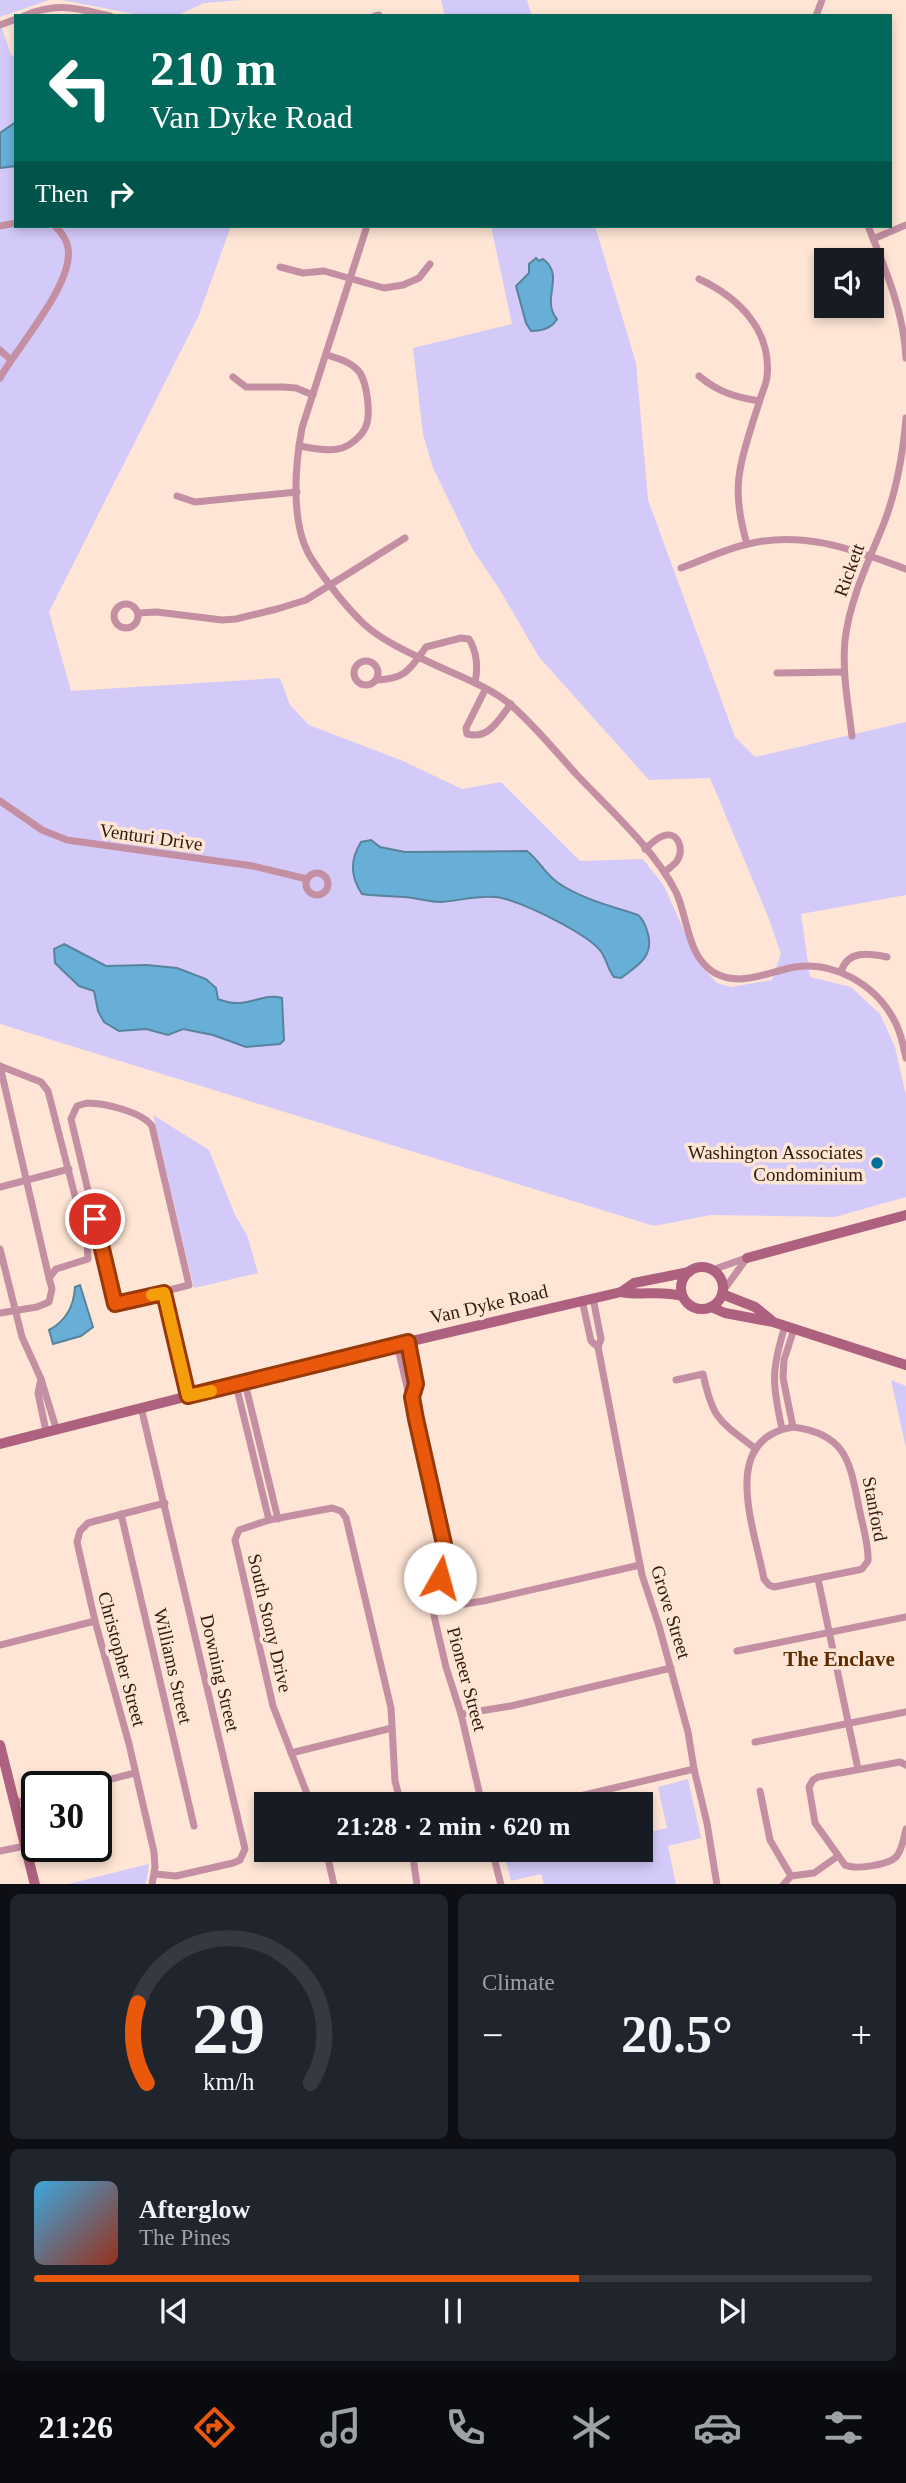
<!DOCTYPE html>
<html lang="en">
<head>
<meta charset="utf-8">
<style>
  body { margin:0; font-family:Georgia,serif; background:#20242c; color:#f1f3f6; height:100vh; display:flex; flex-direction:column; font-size:26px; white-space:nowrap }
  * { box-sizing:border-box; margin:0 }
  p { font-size:23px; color:#9ea1a6 }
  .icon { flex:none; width:38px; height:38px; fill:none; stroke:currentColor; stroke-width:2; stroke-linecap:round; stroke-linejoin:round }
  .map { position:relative; height:1884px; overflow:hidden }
  .details { display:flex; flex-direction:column; gap:10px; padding:10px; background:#0d0f14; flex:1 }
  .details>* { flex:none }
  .guide { position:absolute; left:14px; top:14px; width:878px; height:214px; border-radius:0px; box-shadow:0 4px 10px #0003; background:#00695c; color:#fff; overflow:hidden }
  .buttons { position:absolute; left:814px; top:248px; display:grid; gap:14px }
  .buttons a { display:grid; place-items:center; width:70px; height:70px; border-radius:0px; background:#171b24; box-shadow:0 4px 10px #0003; font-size:35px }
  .speed { position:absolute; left:21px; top:1771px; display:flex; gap:14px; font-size:35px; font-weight:700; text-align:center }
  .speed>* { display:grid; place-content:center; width:91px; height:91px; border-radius:50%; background:#171b24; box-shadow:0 4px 10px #0003; line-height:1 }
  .speed .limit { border:4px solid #111; border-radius:10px; background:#fff; color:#111 }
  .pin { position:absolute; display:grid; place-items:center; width:60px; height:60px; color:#fff; margin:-30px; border:4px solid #fff; border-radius:50%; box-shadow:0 2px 7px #0007 }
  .me { position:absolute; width:77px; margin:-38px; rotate:7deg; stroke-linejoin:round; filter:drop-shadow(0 0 5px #0008) }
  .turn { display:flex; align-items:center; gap:24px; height:147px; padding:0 21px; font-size:32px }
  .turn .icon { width:91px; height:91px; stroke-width:2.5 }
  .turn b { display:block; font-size:49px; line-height:60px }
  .then { display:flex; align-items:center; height:66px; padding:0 21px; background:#0003; gap:14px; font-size:26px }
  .big { font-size:52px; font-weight:700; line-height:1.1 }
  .details .tile { flex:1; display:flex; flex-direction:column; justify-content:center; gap:10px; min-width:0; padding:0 24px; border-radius:10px; background:#20242c }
  .details .dial { align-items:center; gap:0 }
  .dial svg { height:182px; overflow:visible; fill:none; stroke:#363941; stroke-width:7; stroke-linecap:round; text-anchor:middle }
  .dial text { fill:#f1f3f6; stroke:none }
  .song { display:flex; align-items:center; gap:21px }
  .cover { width:84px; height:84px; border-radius:10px; background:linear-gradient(135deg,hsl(200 70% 55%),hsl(10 70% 35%)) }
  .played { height:7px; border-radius:4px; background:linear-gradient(90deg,#ea580c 65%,#363941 65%) }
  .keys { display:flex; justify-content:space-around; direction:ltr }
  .heat { display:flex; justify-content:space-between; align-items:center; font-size:38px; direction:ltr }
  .details .tiles { flex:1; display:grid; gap:10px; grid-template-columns:1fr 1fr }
  .tile:last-child { grid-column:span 2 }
  .trip { position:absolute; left:254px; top:1792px; width:399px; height:70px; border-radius:0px; background:#171b24; box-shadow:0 4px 10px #0003; font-weight:700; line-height:70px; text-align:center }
  .dock { display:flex; height:112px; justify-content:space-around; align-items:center; background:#090b0e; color:#9ea1a6 }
  .dock .icon { width:49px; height:49px }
  .dock .selected { color:#ea580c }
  .dock b { font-size:32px; color:#f1f3f6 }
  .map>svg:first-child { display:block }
</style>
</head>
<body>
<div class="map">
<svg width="906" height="1885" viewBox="0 0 906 1885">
  <rect width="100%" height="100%" fill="#fee5d5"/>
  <g fill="#d4caf9">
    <polygon points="0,0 49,0 0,17"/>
    <polygon points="62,0 241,0 204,3 176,16 145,16"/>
    <polygon points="441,0 527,0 532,16 445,16"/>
    <polygon points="0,22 11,55 16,57 16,226 231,226 199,315 49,612 71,691 280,678 290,705 309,725 403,761 462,789 501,782 580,861 643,859 664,886 699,964 717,983 731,987 772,980 781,954 769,919 710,778 649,780 539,657 500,590 473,550 433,468 423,434 413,348 512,324 491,226 595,226 636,363 648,500 735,737 755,757 906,722 906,895 801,914 810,977 851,987 880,1014 895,1047 906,1096 906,1197 835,1217 711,1215 654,1226 0,1024"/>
    <polygon points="153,1115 209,1150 235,1215 247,1235 258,1273 194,1288"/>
    <polygon points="891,1380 906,1386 906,1448"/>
    <polygon points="688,1779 701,1838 668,1846 676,1884 544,1884 541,1874 511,1881 503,1850 535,1850 537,1857 570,1850 640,1850 641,1834 667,1828 658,1787"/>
    <polygon points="149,1864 146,1884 68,1884"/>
  </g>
  <g fill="#68afd8" stroke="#58839a" stroke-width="2">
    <polygon points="16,122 16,166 0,168 0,133"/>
    <path d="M536,258l3,3 4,-2c23,17 -3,40 14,60 -5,9 -16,12 -26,12l-5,-8 -10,-37 13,-13v-9z"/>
    <path d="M371,840l9,7 25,5 122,-1c12,9 18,23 30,31 24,17 54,24 81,33 6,5 8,11 10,19 6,23 -11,32 -27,44l-7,-1c-6,-7 -7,-16 -12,-24 -11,-18 -86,-55 -107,-56 -19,-2 -36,4 -54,5 -12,0 -24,-4 -37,-5 -14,-1 -28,-1 -42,-3 -12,-18 -12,-34 -1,-52z"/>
    <path d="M64,944l42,22 41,-1 30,3 29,11 10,9 2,11c29,12 42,-7 64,-1l2,42 -4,4 -34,3 -33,-12 -30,-6 -15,6 -22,-6 -27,2 -15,-9 -6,-11 -4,-20 -15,-5 -24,-23 -1,-14z"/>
    <path d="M80,1285l13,42 -12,9 -28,8 -4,-14c17,-9 25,-24 26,-43z"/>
  </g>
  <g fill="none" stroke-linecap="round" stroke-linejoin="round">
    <g stroke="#c48fa2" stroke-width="7">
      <path d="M24,16c32,-14 54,-8 86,0"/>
      <polyline points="375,16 379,15"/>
      <polyline points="816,16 822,0"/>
      <polyline points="0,25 16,19"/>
      <polyline points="0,226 16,223"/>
      <path d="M367,226l-65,202c-7,37 -12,96 9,130 15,23 33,47 53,66 19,18 54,33 78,44 22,10 53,22 70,38 23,20 44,46 65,69 33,35 77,74 99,117 12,26 11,63 37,80 27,16 54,0 82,-5 39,-6 79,17 98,51 7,12 10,26 13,40"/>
      <path d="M868,226c17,42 36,86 38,132"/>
      <polyline points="873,239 906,225"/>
      <polyline points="280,267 303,273 324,271 384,288 403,285 419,278 430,264"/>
      <path d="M699,279c39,18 73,51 68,98 -1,9 -6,17 -8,26 -7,22 -15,44 -19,67 -5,25 0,50 7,74"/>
      <polyline points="0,350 10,359"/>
      <path d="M699,376c19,16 36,21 60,25"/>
      <polyline points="233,377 246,387 283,387 296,388 313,395"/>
      <path d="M0,378c16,-30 79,-99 67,-134 -2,-7 -7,-13 -12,-18"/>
      <path d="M299,446c13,2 30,6 43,2 9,-3 21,-13 24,-22 5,-12 1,-42 -6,-53 -8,-11 -21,-14 -33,-18"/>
      <polyline points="177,496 195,502 297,492"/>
      <path d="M681,568c22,-8 44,-19 67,-24 56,-14 106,6 158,25"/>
      <circle cx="126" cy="616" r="12"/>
      <polyline points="138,613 157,612 222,620 236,619 277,609 306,600 405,538"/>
      <circle cx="366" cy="673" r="12"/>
      <polyline points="777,673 844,672"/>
      <path d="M377,680c29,-1 33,-11 49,-33l35,-9 8,1c8,13 9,29 6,44"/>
      <path d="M485,690l-19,38 1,6c22,6 32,-15 44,-30"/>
      <path d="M852,736c-4,-33 -10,-63 -7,-96 5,-42 24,-79 39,-117 13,-34 19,-69 22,-105"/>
      <polyline points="0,801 42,830 67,840 253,866 307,879"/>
      <path d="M645,849c5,-4 11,-11 18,-13 15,-6 22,14 14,25 -3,4 -9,8 -12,11"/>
      <circle cx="317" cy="884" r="11"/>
      <path d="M841,972c6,-22 28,-19 46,-15"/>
      <polyline points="0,1066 41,1082 48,1091 87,1243 88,1259 56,1269 49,1278 52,1289 49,1302 37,1307 0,1313"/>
      <polyline points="0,1066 49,1278"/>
      <path d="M87,1103c18,0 55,9 65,23l37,159 -74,19 -44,-185 6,-13z"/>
      <polyline points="0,1187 69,1169"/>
      <polyline points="0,1249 22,1337 41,1379"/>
      <polyline points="712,1270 746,1258"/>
      <polyline points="723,1291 747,1258"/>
      <polyline points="164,1293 188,1396"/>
      <polyline points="593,1298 601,1339 598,1347"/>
      <polyline points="582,1300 591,1341 598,1347 642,1575 659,1626 688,1732 694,1769 707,1823 717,1885"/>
      <polyline points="408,1342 416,1384 412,1397"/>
      <polyline points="397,1344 408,1391 412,1397 444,1544 434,1616 446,1667 461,1714 482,1804"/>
      <path d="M676,1380l27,-6c10,46 16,47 53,75"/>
      <polyline points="245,1383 278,1519"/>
      <polyline points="236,1385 269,1520"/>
      <polyline points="141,1407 245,1849 240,1860 233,1863 176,1876 155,1874"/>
      <path d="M793,1427c56,7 57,38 67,85 3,16 9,33 8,49l-6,8 -4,1 -84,17 -5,-2 -5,-6c-9,-49 -46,-140 29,-152z"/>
      <polyline points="793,1427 783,1378 784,1360 794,1329"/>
      <path d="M782,1429c-10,-46 -11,-58 3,-103"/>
      <polyline points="46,1431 38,1393 41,1379 56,1428"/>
      <polyline points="121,1514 194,1826"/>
      <polyline points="818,1579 858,1769"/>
      <polyline points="435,1604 446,1607 483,1601 640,1565"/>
      <polyline points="0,1645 95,1621"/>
      <polyline points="737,1651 906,1617"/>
      <polyline points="461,1714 511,1706 671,1668"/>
      <polyline points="755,1742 906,1712"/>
      <polyline points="291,1753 392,1728"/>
      <path d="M906,1765l-6,-3 -82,15 -5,3 -4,7 6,36 30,42c10,5 43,0 51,-8 6,-6 8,-20 10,-28"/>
      <polyline points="80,1787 135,1773"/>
      <polyline points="760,1791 770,1840 791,1876"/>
      <polyline points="14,1803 37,1797"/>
      <polyline points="311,1804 273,1706 235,1540 239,1530 269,1520 332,1508 341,1511 346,1518 391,1708 395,1781 401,1804"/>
      <polyline points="546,1804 694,1769"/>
      <polyline points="326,1850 334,1885"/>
      <polyline points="412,1850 417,1885"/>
      <polyline points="492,1850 501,1885"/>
      <polyline points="0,1851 25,1846"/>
      <polyline points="152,1885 155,1867 154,1852 129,1744 95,1621 77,1542 80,1531 88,1523 165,1503"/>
      <polyline points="783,1885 791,1876 814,1873 838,1856"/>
    </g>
    <g stroke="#ad617f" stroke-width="10">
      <polyline points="747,1258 906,1215"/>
      <circle cx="702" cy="1288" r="21"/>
      <path d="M621,1292c21,4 40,-2 61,4"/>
      <polyline points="722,1294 755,1307 771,1320"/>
      <polyline points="711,1307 725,1313 773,1322 906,1365"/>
      <polyline points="0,1444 318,1363 621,1292 634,1283 689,1272"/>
      <polyline points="0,1745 35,1885"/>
    </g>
  </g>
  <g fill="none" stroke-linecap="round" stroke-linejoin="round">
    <defs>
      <polyline id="route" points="95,1219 115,1304 164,1293 188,1396 408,1342 416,1384 412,1397 416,1419 444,1544 440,1578"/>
    </defs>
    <use href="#route" stroke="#983908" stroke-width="18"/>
    <use href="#route" stroke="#ea580c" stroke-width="12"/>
    <polyline stroke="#f59e0b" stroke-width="12" points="152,1295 164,1293 188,1396 211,1391"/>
  </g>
  <circle fill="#056f9c" stroke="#fee5d5" stroke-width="2.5" cx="877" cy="1163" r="7"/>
  <g text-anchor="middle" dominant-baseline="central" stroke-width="7" stroke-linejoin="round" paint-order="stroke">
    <g font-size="19" fill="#311b0b" stroke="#fee5d5">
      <text transform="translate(849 570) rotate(-70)">Rickett</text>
      <text transform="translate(151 837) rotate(8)">Venturi Drive</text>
      <text transform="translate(489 1304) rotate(-13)">Van Dyke Road</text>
      <text transform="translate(875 1509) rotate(79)">Stanford</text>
      <text transform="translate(671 1612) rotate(73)">Grove Street</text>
      <text transform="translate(270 1623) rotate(77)">South Stony Drive</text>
      <text transform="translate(122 1659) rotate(75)">Christopher Street</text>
      <text transform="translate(173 1666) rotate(77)">Williams Street</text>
      <text transform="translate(220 1673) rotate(77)">Downing Street</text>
      <text transform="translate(467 1679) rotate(75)">Pioneer Street</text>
    </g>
    <g font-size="19" fill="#311b0b" stroke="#fee5d5" text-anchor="end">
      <text x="863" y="1152">Washington Associates<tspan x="863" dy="22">Condominium</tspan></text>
    </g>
    <g font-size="21" font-weight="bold" fill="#5d2c00" stroke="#fee5d5">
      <text x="839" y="1659">The Enclave</text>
    </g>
  </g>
</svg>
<div class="buttons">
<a><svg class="icon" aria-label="sound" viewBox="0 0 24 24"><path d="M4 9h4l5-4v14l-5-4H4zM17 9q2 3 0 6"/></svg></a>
</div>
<div class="speed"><div class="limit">30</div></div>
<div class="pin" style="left:95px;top:1219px;background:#d93025"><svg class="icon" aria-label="arrive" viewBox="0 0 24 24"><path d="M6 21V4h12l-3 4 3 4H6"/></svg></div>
<svg class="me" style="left:440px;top:1578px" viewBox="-20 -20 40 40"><circle r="19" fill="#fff"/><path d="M0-13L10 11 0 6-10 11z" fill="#ea580c"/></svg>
<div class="trip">21:28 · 2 min · 620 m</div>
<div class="guide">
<div class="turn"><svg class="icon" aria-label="left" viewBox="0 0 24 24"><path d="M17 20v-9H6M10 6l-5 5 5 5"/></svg><div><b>210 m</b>Van Dyke Road</div></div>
<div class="then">Then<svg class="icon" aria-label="right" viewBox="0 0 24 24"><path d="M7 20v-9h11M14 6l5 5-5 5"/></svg></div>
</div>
</div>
<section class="details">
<div class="tiles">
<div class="tile dial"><svg viewBox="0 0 100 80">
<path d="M14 69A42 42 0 1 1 86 69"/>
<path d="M14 69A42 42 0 0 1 10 34" stroke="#ea580c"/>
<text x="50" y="56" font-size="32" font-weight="700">29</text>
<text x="50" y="72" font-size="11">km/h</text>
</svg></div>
<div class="tile"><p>Climate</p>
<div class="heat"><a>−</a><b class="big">20.5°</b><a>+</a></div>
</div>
<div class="tile">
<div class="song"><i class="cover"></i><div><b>Afterglow</b><p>The Pines</p></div></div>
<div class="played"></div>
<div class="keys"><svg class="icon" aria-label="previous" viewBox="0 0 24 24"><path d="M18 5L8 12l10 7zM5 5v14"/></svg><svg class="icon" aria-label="pause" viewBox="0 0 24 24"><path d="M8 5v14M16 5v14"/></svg><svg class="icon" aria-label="next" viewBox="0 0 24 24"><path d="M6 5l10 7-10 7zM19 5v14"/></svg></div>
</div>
</div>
</section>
<nav class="dock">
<b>21:26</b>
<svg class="icon selected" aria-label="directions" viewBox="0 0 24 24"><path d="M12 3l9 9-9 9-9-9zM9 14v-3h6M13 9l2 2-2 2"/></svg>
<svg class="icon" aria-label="music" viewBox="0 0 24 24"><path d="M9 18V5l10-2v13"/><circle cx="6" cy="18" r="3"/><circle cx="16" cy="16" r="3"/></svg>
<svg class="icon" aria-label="phone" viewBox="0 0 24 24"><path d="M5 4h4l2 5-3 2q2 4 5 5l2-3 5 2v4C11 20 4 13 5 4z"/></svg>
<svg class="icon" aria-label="climate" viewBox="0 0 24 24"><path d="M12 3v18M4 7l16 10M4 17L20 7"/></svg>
<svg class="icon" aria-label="car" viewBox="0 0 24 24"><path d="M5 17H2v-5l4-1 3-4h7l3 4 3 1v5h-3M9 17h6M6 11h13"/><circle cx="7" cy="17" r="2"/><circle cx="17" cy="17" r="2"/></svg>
<svg class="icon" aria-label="filters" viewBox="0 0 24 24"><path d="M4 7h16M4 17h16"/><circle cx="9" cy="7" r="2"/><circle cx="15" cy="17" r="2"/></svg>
</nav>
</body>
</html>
